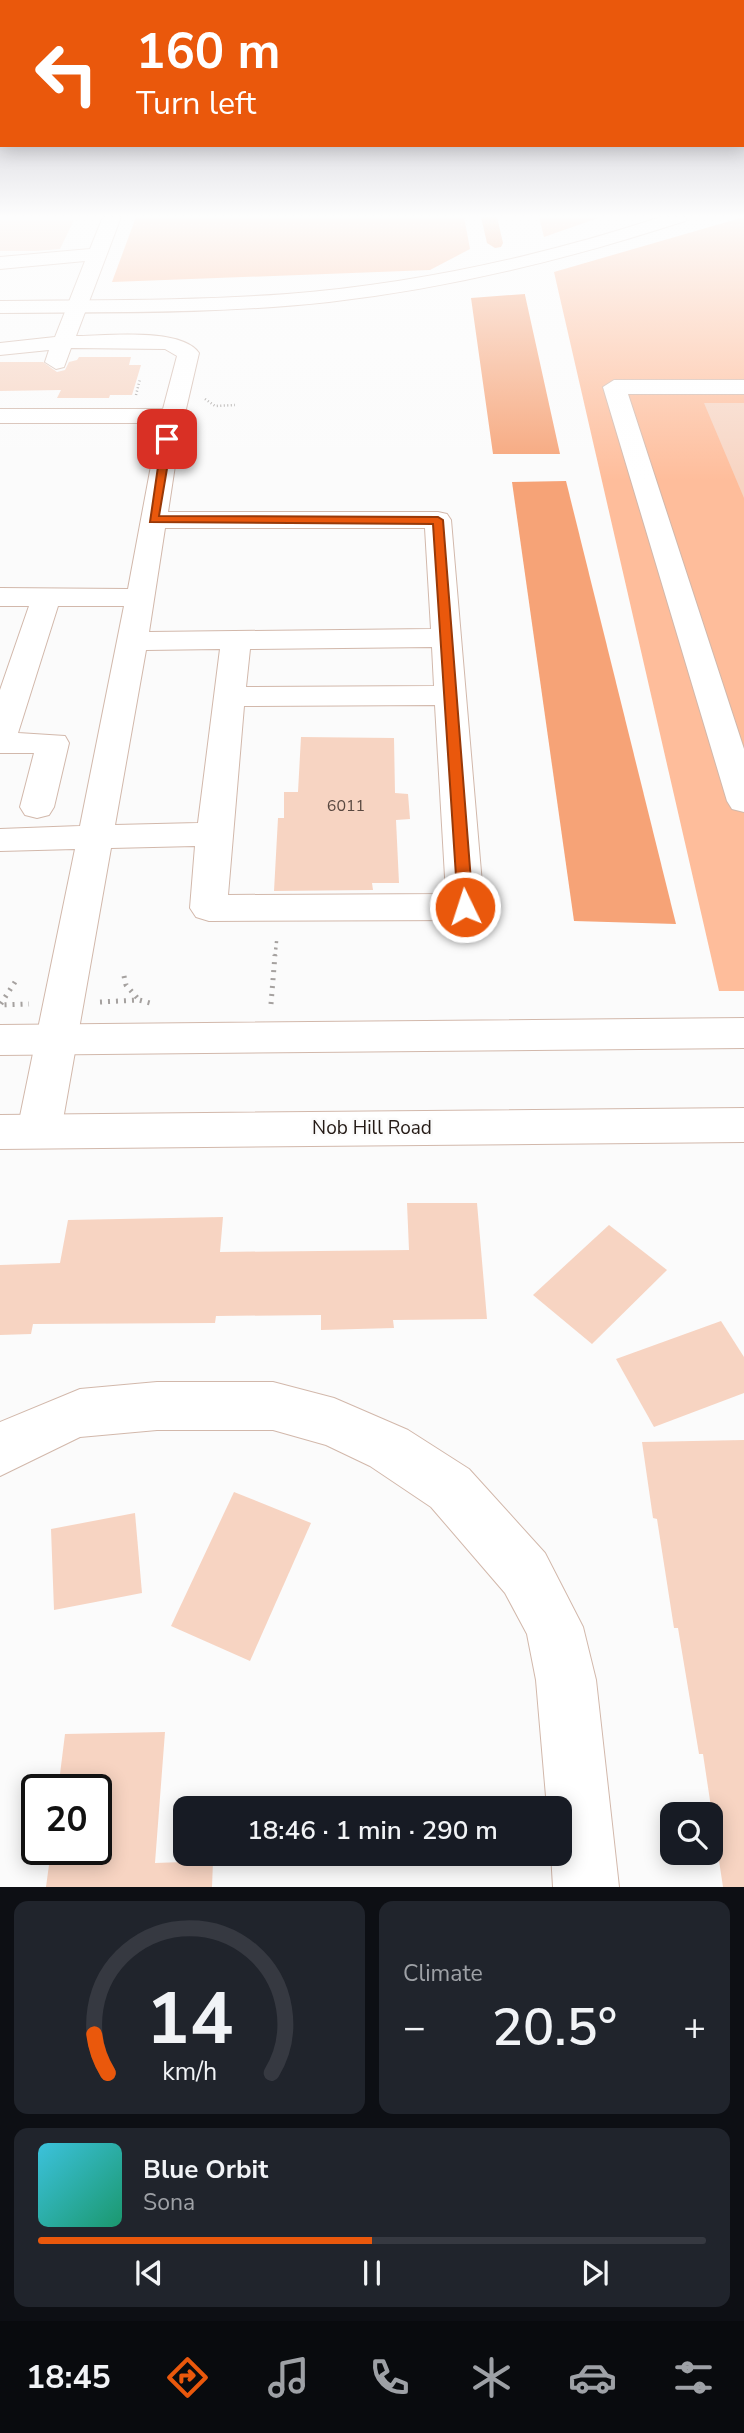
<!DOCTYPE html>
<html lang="en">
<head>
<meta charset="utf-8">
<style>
  body { margin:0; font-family:"Nunito Sans",sans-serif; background:#20242c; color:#f1f3f6; height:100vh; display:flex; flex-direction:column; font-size:26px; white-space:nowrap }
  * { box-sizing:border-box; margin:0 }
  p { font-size:23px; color:#9ea1a6 }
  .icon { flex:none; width:38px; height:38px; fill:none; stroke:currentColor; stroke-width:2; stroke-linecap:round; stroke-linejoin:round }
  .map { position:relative; height:1887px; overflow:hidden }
  .details { display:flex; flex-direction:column; gap:14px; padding:14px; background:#0d0f14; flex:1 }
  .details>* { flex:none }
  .banner { position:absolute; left:0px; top:0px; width:746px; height:147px; box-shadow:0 4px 18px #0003; background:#ea580c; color:#fff; overflow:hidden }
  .controls { position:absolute; left:660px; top:1802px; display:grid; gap:14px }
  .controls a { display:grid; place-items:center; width:63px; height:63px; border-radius:14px; background:#171b24; box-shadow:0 4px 18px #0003; font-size:35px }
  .speed { position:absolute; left:21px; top:1774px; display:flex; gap:14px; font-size:35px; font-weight:700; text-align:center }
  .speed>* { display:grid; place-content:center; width:91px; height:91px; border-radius:50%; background:#171b24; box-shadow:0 4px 18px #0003; line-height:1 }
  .speed .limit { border:4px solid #111; border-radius:10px; background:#fff; color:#111 }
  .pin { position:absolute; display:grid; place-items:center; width:60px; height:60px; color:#fff; margin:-30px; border-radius:14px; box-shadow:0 4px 10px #0006 }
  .me { position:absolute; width:77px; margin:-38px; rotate:356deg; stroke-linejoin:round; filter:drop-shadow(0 0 5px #0008) }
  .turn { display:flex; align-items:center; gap:24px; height:147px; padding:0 21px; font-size:32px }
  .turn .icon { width:91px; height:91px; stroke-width:2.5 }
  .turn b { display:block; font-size:49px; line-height:60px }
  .big { font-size:52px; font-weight:600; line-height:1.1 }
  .details .card { flex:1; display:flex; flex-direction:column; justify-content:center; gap:10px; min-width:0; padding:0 24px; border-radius:14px; background:#20242c }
  .details .dial { align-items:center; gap:0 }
  .dial svg { height:182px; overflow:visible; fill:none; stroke:#363941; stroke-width:7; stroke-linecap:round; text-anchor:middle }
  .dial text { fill:#f1f3f6; stroke:none }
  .song { display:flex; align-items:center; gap:21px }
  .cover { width:84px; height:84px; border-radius:10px; background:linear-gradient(135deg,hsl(190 70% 55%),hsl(160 70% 35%)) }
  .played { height:7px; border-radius:4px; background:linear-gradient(90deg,#ea580c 50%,#363941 50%) }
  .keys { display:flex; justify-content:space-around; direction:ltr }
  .heat { display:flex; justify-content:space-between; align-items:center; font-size:38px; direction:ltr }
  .details .tiles { flex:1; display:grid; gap:14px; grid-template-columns:1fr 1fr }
  .card:last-child { grid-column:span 2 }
  .trip { position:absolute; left:173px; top:1796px; width:399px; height:70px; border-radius:14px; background:#171b24; box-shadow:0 4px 18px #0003; font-weight:600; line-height:70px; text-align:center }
  .menu { display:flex; height:112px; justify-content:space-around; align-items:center; background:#090b0e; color:#9ea1a6 }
  .menu .icon { width:49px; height:49px }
  .menu .current { color:#ea580c }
  .menu b { font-size:32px; color:#f1f3f6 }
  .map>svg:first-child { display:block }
</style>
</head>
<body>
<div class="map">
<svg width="744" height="1887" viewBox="0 0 744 1887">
  <rect width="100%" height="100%" fill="#fbfbfb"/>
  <g fill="#febd9b">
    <polygon points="136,217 464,217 470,249 430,270 112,282"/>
    <polygon points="539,217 601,217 544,237"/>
    <polygon points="744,217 744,991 719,991 554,272"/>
  </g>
  <g fill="#f6a377">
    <polygon points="525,294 525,295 560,454 493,454 471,298"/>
    <polygon points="566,481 676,924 574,921 512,482"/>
  </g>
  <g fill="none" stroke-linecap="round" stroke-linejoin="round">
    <polygon fill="#f6a377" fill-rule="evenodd" points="481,217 497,217 503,243 501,247 495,248 487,243"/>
  </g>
  <g fill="#f7d4c2">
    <polygon points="0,220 74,220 60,249 36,251 0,251"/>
    <polygon points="79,357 131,357 129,365 141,365 132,395 110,395 109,398 57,398 61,390 0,391 0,362 43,362 57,372 65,370 69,362 77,360"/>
    <polygon points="704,403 744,403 744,498"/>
    <polygon points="301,737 394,738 395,793 408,794 410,819 396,820 399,883 372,883 373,890 274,891 278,818 284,818 284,792 298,792"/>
    <polygon points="407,1203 477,1203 487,1319 393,1320 394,1328 321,1330 321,1315 216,1316 215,1323 33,1324 31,1334 0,1335 0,1265 60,1263 68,1220 223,1217 220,1252 409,1250"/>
    <polygon points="609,1225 667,1270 592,1344 533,1295"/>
    <polygon points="721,1321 744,1357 744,1393 654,1427 616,1359"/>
    <polygon points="744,1440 744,1887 723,1887 703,1754 699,1754 678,1628 674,1628 657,1519 653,1518 642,1442"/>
    <polygon points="234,1492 311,1523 250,1661 171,1626"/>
    <polygon points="135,1513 142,1593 54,1610 51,1529"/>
    <polygon points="165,1732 155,1863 213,1861 212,1887 46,1887 51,1850 96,1850 96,1790 58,1790 65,1734"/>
  </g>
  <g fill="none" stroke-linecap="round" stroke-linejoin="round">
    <defs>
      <g id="minor">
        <path d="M103,217h18l-45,119c29,0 105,-9 123,17l-20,86 -11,73h270l9,2 4,6 33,387 -6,9 -13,4 -256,1 -13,-4 -6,-9 5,-62 -84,2 -50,283 -6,12 -16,5 -16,-5 -6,-12 58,-282 -75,2v-22l80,-3 44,-220h-66l-40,127 47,3 4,7 -15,64 -5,8 -12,3 -12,-3 -5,-8 14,-54h-34v-63l29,-84h-29v-18l128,1 31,-166h-159v-14h163l14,-53 -12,-7 -94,-1 -7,19 -8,2 -11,-7 4,-12 -49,5v-12l55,-6 30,-76 -85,8v-12l90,-8zM165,528h260l6,101 -282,3zM432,647l2,39 -188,1 4,-38zM220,649l-22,174 -83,2 31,-175zM435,705l11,189 -218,1 16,-189z"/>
        <polygon points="614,380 744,380 744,394 628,394 744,749 744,812 732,809 727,801 603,387"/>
        <polygon points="157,1382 273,1382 334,1398 408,1430 469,1469 545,1553 583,1627 596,1680 619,1887 553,1887 551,1853 560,1853 560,1808 547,1808 536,1680 527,1634 505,1593 431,1507 370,1466 326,1445 273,1430 157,1430 80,1437 0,1476 0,1422 80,1389"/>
      </g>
      <g id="major">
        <path d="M661,217h27l-3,4c-116,38 -234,67 -356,81 -109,12 -219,10 -329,11v-12c96,-1 192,0 287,-7 128,-10 252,-37 374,-77z"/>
        <polygon points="744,1018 744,1048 0,1055 0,1025"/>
        <polygon points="744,1108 744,1142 0,1149 0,1115"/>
      </g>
    </defs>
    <use href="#minor" stroke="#d2b8ab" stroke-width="2"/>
    <use href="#major" stroke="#d2b8ab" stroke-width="2"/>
    <g stroke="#a5a19f" stroke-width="2.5" stroke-dasharray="1 2.5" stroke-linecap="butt">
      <polyline points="136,395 140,379"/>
      <polyline points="205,399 215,406 235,405"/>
    </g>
    <polyline stroke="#a5a19f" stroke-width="3.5" stroke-dasharray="2 4.5" stroke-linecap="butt" points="275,956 277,937"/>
    <g stroke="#a5a19f" stroke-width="5" stroke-dasharray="2 6" stroke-linecap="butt">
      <polyline points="124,976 126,985 139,1000"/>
      <polyline points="15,982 0,1005 29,1004"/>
      <polyline points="100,1002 139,1000 154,1004"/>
      <polyline points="271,1004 275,955"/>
    </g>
    <use href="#minor" fill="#fff" fill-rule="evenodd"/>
    <use href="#major" fill="#fff" fill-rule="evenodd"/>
  </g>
  <linearGradient id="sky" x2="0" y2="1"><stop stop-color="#adadbb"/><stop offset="0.45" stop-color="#fdfdfd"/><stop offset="1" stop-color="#fdfdfd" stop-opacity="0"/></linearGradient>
  <rect width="744" height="481" fill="url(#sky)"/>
  <polygon fill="#ea580c" stroke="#983908" stroke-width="2" points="167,436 172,439 159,516 438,517 443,520 473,907 471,911 465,912 458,907 433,524 150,522 162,439"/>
  <g text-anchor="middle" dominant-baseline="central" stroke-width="5" stroke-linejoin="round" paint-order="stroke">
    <g font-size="16" fill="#594840">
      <text x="346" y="806">6011</text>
    </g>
    <g font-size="19" fill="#241a15" stroke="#fbfbfb">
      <text x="372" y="1128">Nob Hill Road</text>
    </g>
  </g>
</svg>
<div class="controls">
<a><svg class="icon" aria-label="search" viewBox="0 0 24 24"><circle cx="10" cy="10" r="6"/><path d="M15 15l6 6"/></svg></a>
</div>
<div class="speed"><div class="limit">20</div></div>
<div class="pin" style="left:167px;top:439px;background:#d93025"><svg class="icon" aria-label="arrive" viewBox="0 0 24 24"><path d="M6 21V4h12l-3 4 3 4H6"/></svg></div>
<svg class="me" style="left:465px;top:907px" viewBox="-20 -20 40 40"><circle r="17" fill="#ea580c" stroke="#fff" stroke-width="3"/><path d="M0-11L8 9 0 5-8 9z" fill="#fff"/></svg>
<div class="trip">18:46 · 1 min · 290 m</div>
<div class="banner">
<div class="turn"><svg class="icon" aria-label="left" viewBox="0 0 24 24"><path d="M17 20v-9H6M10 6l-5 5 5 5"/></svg><div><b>160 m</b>Turn left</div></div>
</div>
</div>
<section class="details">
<div class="tiles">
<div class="card dial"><svg viewBox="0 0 100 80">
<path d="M14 69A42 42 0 1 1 86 69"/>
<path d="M14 69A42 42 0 0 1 8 52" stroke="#ea580c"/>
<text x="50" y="56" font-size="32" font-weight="700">14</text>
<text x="50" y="72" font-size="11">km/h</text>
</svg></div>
<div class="card"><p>Climate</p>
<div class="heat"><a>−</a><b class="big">20.5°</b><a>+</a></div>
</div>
<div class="card">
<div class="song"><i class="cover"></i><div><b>Blue Orbit</b><p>Sona</p></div></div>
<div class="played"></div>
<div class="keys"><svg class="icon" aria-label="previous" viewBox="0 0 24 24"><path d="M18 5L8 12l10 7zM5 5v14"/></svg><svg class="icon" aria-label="pause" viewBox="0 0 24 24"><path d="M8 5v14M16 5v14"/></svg><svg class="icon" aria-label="next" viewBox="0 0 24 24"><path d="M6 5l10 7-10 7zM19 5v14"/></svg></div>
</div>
</div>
</section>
<nav class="menu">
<b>18:45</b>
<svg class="icon current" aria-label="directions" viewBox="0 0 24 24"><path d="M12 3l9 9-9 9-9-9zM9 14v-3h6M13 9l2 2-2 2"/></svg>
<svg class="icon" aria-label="music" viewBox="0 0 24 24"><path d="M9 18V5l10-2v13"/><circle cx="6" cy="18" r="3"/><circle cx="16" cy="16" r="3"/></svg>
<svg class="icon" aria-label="phone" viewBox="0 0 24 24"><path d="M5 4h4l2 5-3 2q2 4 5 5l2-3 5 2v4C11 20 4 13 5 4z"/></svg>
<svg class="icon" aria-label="climate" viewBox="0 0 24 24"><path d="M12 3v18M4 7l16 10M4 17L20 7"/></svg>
<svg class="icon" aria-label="car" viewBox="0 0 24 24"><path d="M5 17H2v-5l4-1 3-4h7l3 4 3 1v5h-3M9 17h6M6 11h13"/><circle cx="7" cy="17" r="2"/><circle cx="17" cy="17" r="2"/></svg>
<svg class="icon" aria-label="filters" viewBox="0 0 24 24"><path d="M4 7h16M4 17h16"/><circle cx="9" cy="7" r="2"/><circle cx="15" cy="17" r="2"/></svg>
</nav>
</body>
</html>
